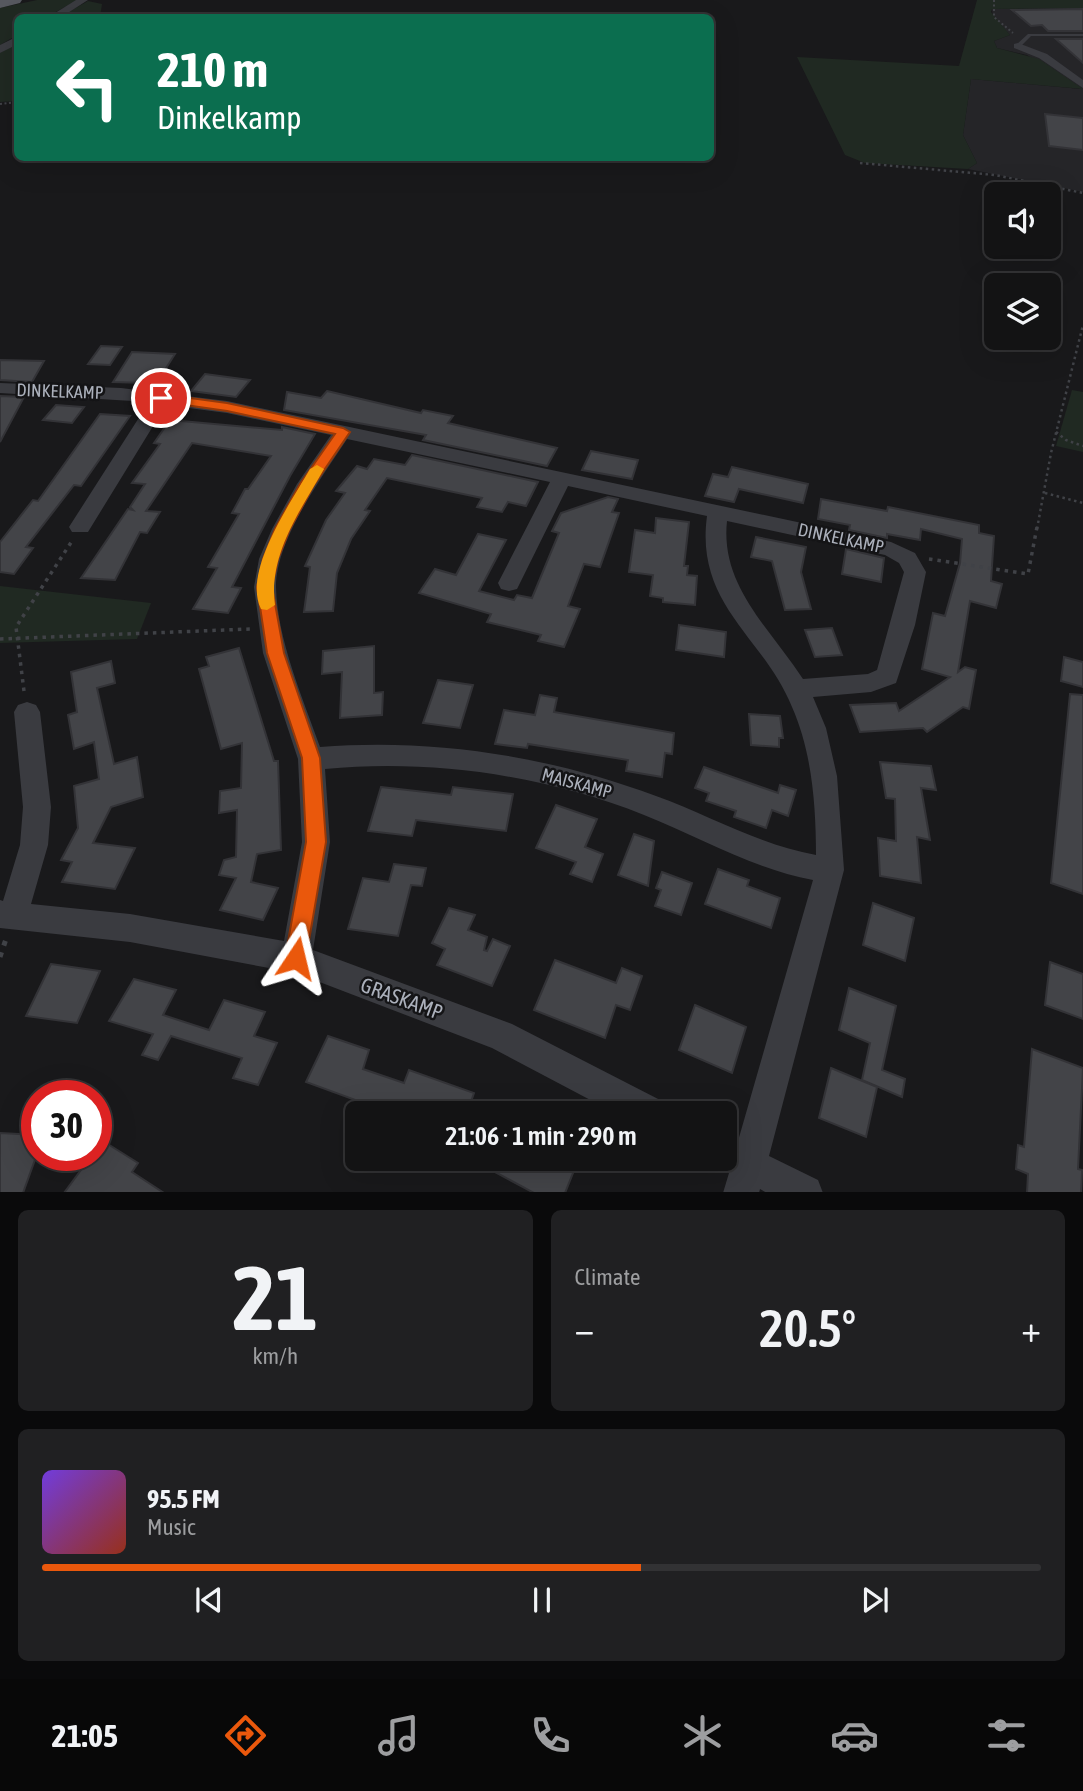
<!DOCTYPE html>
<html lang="en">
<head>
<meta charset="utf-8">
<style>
  body { margin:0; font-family:"Asap Condensed",sans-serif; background:#202022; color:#f1f3f6; height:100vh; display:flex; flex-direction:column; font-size:26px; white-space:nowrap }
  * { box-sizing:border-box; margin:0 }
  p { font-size:23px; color:#9d9ea0 }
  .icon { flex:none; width:38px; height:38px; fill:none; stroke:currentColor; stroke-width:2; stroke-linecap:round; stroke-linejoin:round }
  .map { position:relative; height:1192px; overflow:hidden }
  .details { display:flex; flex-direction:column; gap:18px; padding:18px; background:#0a0a0b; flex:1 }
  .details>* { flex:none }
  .guide { position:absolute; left:14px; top:14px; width:700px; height:147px; border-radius:10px; box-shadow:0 7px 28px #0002,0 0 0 2px #323234; background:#0b6e4f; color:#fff; overflow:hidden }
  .buttons { position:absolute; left:984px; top:182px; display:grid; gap:14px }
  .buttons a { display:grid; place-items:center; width:77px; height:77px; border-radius:10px; background:#131314; box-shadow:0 7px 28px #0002,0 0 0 2px #323234; font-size:35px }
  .speed { position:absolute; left:21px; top:1080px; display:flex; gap:14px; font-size:35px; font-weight:700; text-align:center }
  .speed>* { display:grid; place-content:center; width:91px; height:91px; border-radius:50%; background:#131314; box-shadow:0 7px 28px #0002,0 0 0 2px #323234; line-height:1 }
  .speed .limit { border:10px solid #d22; background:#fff; color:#111 }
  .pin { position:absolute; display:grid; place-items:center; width:60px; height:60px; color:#fff; margin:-30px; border:4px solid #fff; border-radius:50%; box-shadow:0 2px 7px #0007 }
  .me { position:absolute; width:77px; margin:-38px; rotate:10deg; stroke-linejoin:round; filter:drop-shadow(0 0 5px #0008) }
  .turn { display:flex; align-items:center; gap:24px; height:147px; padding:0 28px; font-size:32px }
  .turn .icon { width:91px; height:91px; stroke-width:2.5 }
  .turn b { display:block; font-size:49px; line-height:60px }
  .big { font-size:52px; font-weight:600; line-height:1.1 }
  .details .card { flex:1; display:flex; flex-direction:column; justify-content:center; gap:10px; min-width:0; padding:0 24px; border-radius:10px; background:#202022 }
  .details .dial { align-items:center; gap:0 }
  .dial b { font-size:91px; line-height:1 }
  .song { display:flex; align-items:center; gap:21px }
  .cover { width:84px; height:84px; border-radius:10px; background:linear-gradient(135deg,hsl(260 70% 55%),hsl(10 70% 35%)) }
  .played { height:7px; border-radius:4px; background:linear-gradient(90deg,#ea580c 60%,#323234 60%) }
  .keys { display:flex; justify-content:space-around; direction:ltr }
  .heat { display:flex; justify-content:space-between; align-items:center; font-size:38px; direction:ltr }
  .details .tiles { flex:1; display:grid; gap:18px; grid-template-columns:1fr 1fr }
  .card:last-child { grid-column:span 2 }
  .trip { position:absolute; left:345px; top:1101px; width:392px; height:70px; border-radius:10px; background:#131314; box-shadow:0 7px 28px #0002,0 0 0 2px #323234; font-weight:600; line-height:70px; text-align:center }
  .dock { display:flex; height:112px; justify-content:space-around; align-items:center; background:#080808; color:#9d9ea0 }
  .dock .icon { width:49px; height:49px }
  .dock .on { color:#ea580c }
  .dock b { font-size:32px; color:#f1f3f6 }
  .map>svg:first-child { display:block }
</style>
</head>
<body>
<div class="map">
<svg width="1083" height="1193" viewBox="0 0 1083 1193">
  <rect width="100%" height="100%" fill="#19191b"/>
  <polygon fill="#252528" points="1083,8 1083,192 968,169 977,163 963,135 971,79 1081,89 1027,55 997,48 994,41 1010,35 993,18 992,9"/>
  <g fill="#202922">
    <polygon points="37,0 77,0 47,17 18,18 17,35 0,45 0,8"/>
    <polygon points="977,0 1083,0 1083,8 992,9 991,12 1010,35 994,41 997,48 1039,59 1083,89 971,79 963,135 977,163 968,169 865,163 845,155 797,57 959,66"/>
    <polygon points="88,1 102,4 100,17 58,18"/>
    <polygon points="17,42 17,101 0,102 0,53"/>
    <polygon points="1072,390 1083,392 1083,452 1056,446"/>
    <polygon points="0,586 151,603 137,639 0,643"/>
  </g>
  <g fill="#434448" stroke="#333337" stroke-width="2">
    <polygon points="1083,9 1083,31 1048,31 1042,25 1031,26 1012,10"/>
    <polygon points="1056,39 1083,39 1083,63"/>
    <polygon points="1045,114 1083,118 1083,150 1049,146"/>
    <polygon points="101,346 122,347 110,365 88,364"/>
    <polygon points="132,352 175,354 161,376 152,375 147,383 113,382"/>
    <polygon points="0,360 44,361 32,382 0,380"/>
    <polygon points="205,374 250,380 236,397 191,391"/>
    <polygon points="327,391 421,413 423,410 453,416 448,423 557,448 547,466 423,440 426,435 284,410 287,392 321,398"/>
    <polygon points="0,396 24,397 0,442"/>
    <polygon points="56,405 84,407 72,423 43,420"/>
    <polygon points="100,414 130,416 81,486 74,485 26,547 33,548 14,574 0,572 0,542 33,500 38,501"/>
    <polygon points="170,420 282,430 282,427 315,434 290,476 232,587 241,588 228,613 193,609 217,568 208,567 239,514 232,513 245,489 248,489 271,456 192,443 146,511 160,512 147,533 140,532 115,580 81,578 128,509 133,510 130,507 145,484 132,483 160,444 154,443"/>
    <polygon points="591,451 638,460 632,479 582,470"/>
    <polygon points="412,455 538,482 526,506 508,502 502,512 477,507 482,498 387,478 365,510 370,511 351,539 337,573 333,611 304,612 310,567 305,566 326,520 345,493 336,491 357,466 367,469 374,459 405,465"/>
    <polygon points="732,467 808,484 803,503 739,489 734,502 705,496 713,474 728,477"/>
    <polygon points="608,497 618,499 612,512 619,513 600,567 584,564 568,606 580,609 564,647 538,641 541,635 487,622 491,614 419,593 435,569 456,575 478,534 506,540 479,591 514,600 517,595 532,598 559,533 552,531 561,513"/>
    <polygon points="821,499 887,511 888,507 979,525 979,533 994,536 991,581 1002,584 996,608 970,601 958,672 965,667 976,670 969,709 963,707 927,732 923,728 860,732 850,705 896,703 899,711 950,677 922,669 933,613 945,616 960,563 962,539 921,529 920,540 887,534 887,538 849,530 850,525 818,519"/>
    <polygon points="656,518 689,522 684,566 688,566 687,575 697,576 695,605 663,602 663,598 650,596 653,575 629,572 635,530 655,533"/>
    <polygon points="756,537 806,547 801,572 811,609 785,610 772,561 751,557"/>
    <polygon points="846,549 884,558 881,582 842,574"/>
    <polygon points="679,625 726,632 724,657 676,650"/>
    <polygon points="832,628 842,655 815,657 805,630"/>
    <polygon points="374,646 374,693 383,692 382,715 340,718 342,672 322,674 323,651"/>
    <polygon points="239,648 274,761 278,761 281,850 257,854 251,882 278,888 263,920 220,910 236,878 219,875 224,860 236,857 237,810 219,813 220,791 241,788 242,743 221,749 199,669 209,666 206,657"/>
    <polygon points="1064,657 1083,662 1083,687 1061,681"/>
    <polygon points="111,661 115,683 97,688 114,764 137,757 143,797 111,807 93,843 135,848 115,889 62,882 72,862 61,860 78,828 74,786 99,779 94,742 74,749 68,715 77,712 71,672"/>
    <polygon points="438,680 473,685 460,728 423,723"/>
    <polygon points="1070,694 1083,695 1083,894 1051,883"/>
    <polygon points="540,695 557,698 554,712 674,733 672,754 665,753 662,777 626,771 628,760 528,744 527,748 495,744 504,710 535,715"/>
    <polygon points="749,714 780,716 783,738 779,738 779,747 751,745"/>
    <polygon points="880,762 931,766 936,790 921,788 930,840 917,837 921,883 880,876 878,838 896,841 895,799 886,798"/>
    <polygon points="704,767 778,793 780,785 796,790 788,816 772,810 766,828 734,817 736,811 706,801 709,793 695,788"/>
    <polygon points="381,787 451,795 453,787 513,794 506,831 416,820 412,836 368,831"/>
    <polygon points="556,805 597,819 585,847 603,854 592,882 570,874 576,862 536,848"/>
    <polygon points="634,834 654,841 648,886 618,875"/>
    <polygon points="394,864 426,868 422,886 411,885 398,936 348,929 363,878 389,882"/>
    <polygon points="718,869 749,880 747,886 780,898 771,928 705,904"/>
    <polygon points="662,872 692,883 681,915 655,906 661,890 656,888"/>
    <polygon points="873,903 914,918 905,961 863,945"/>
    <polygon points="449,908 475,915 468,930 487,937 484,950 487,951 493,939 510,946 492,986 437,965 445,949 432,943"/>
    <polygon points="555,960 616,983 622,968 642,976 630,1010 616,1005 605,1038 534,1010"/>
    <polygon points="1050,962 1083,974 1083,1019 1045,1005"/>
    <polygon points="51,964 100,971 77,1023 26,1016"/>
    <polygon points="134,979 176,990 163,1015 209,1030 224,1000 265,1012 254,1036 277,1043 258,1085 233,1078 242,1058 171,1036 158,1060 142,1055 153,1034 109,1021"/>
    <polygon points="849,988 896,1006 882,1070 905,1079 902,1097 862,1080 870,1043 839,1030"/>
    <polygon points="695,1005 746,1027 732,1073 679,1050"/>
    <polygon points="328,1036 369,1050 363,1069 404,1083 409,1070 474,1093 467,1113 356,1113 361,1102 306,1082"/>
    <polygon points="1032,1049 1083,1068 1078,1169 1082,1170 1081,1193 1027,1193 1028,1174 1016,1169 1018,1145 1024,1147"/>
    <polygon points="831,1068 877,1087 866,1137 819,1118"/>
    <polygon points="0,1133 37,1135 37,1154 23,1193 0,1193"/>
    <polygon points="103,1141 138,1163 132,1172 164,1193 64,1193 92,1155 96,1155 96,1149"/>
    <polygon points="501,1158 579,1158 565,1193 534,1193 495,1172"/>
  </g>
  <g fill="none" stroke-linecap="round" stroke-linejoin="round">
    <g stroke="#404247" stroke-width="2" stroke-dasharray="2 2.5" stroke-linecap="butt">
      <polyline points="994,0 994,17 1013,33"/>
      <polyline points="0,104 18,102"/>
    </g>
    <g stroke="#404247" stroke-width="2.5" stroke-dasharray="2.5 3.5" stroke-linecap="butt">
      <polyline points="860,163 995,175 1083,193"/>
      <polyline points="1056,432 1066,440 1083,446"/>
      <polyline points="1045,493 1083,503"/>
      <polyline points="1037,529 1051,453 1083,325"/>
    </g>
    <g stroke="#404247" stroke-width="3.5" stroke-dasharray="3.5 5" stroke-linecap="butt">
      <polyline points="929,559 1028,574 1037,527"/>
      <polyline points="0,639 250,629"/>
      <polyline points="24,691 16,627 72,541"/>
    </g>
    <polyline stroke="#404247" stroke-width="5" stroke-dasharray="5 7" stroke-linecap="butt" points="0,957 6,939"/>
    <polygon fill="#3a3b40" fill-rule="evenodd" points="1028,34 1083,34 1083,36 1031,36 1020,47 1016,47 1016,45"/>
    <g fill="#3a3b40" fill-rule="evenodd">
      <polygon points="76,0 88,0 60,18 47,18"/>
      <polygon points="18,36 18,44 0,53 0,45"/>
      <polygon points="1018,43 1047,54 1083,80 1083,88 1039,58 1014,48 1014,44"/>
      <path d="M0,383l121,5 106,13 664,141 24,11 11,19 -11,53 -19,58 -25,9 -58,5 13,31 11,48 7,94 -75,286 49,24 5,13h-56l-7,-4 -1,4h-36l6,-20 -17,-9 -3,-6h15v-23l14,6 75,-261c-60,-11 -113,-43 -169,-65 -100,-40 -212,-56 -319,-46l5,73 -17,108 199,74 150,77 5,12h-52l-123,-65 -196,-75 -166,-31 -130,-14v-28l3,1 17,-56 3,-38 -9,-95 4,-7 9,-3 9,3 4,7 11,95 -3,38 -17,59 99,10 154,27 18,-99 -4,-83 -35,-106 -9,-66 5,-28 13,-30 25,-45 34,-49 -104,-22 -61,-8 -78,127h-16l-3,-5 80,-125 -149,-9zM347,439l203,43 -52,101 3,6 8,2 8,-2 3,-6 48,-97 139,30c-12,89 56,120 85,191 20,45 24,99 24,148 -57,-10 -107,-40 -160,-59 -108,-40 -222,-58 -336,-49 -17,-48 -43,-108 -44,-160 0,-48 46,-110 71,-148zM727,521l158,34 14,8 5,9 -27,98 -9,4 -65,5c-33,-51 -83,-93 -76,-158z"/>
    </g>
    <polygon fill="#56585f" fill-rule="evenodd" points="0,0 22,0 20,3 0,8"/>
  </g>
  <polygon fill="#ea580c" stroke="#983908" stroke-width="2" points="161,394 227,403 343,428 350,432 314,485 290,529 278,559 272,587 284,653 320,758 326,842 306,958 303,966 296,969 288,966 285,958 306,842 302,758 267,653 257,587 263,559 275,529 300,484 335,434 227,411 157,401 155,398"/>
  <path fill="#f59e0b" d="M317,465l7,4c-23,41 -56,85 -49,136l-8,5 -6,-1c-19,-38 31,-108 49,-140z"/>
  <g text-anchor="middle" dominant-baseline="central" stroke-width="5" stroke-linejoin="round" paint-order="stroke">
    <g font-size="18" fill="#abb0bb" stroke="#141416">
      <text transform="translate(60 391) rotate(2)">DINKELKAMP</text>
      <text transform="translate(841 538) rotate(12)">DINKELKAMP</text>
      <text transform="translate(577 783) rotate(15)">MAISKAMP</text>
    </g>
    <g font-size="21" fill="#abb0bb" stroke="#141416">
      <text transform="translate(402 998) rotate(20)">GRASKAMP</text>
    </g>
  </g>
</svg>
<div class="buttons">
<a><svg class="icon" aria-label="sound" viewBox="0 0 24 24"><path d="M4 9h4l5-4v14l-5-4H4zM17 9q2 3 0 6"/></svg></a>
<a><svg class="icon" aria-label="layers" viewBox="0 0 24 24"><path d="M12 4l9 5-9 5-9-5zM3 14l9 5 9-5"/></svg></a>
</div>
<div class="speed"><div class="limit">30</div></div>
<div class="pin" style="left:161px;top:398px;background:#d93025"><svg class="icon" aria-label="arrive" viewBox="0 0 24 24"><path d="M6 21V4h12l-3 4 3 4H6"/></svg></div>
<svg class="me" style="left:296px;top:958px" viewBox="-20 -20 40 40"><path d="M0-17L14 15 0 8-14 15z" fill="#ea580c" stroke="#fff" stroke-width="4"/></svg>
<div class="trip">21:06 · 1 min · 290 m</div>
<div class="guide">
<div class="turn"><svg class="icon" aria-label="left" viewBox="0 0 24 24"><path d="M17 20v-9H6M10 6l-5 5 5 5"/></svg><div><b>210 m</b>Dinkelkamp</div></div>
</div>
</div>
<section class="details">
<div class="tiles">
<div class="card dial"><b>21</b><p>km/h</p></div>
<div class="card"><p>Climate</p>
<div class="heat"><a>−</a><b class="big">20.5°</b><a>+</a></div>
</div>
<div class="card">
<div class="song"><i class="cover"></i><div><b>95.5 FM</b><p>Music</p></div></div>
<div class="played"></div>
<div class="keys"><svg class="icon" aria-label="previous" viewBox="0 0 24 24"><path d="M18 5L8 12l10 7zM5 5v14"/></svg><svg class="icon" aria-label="pause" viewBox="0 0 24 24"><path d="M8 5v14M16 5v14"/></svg><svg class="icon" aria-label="next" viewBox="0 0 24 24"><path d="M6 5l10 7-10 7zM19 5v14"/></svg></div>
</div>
</div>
</section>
<nav class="dock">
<b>21:05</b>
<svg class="icon on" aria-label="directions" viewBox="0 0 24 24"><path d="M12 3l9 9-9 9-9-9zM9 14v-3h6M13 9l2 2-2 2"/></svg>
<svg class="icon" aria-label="music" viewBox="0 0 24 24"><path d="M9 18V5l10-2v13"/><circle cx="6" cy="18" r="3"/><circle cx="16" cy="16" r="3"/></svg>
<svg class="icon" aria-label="phone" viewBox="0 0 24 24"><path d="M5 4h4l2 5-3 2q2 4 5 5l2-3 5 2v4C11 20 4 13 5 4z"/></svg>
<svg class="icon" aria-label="climate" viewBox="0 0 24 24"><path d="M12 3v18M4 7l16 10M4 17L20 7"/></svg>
<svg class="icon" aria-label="car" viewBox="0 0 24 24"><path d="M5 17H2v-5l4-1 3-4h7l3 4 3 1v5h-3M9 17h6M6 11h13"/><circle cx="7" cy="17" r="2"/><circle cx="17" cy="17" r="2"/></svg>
<svg class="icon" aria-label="filters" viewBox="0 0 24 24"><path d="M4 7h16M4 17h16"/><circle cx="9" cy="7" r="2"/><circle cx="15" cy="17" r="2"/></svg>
</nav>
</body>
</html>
